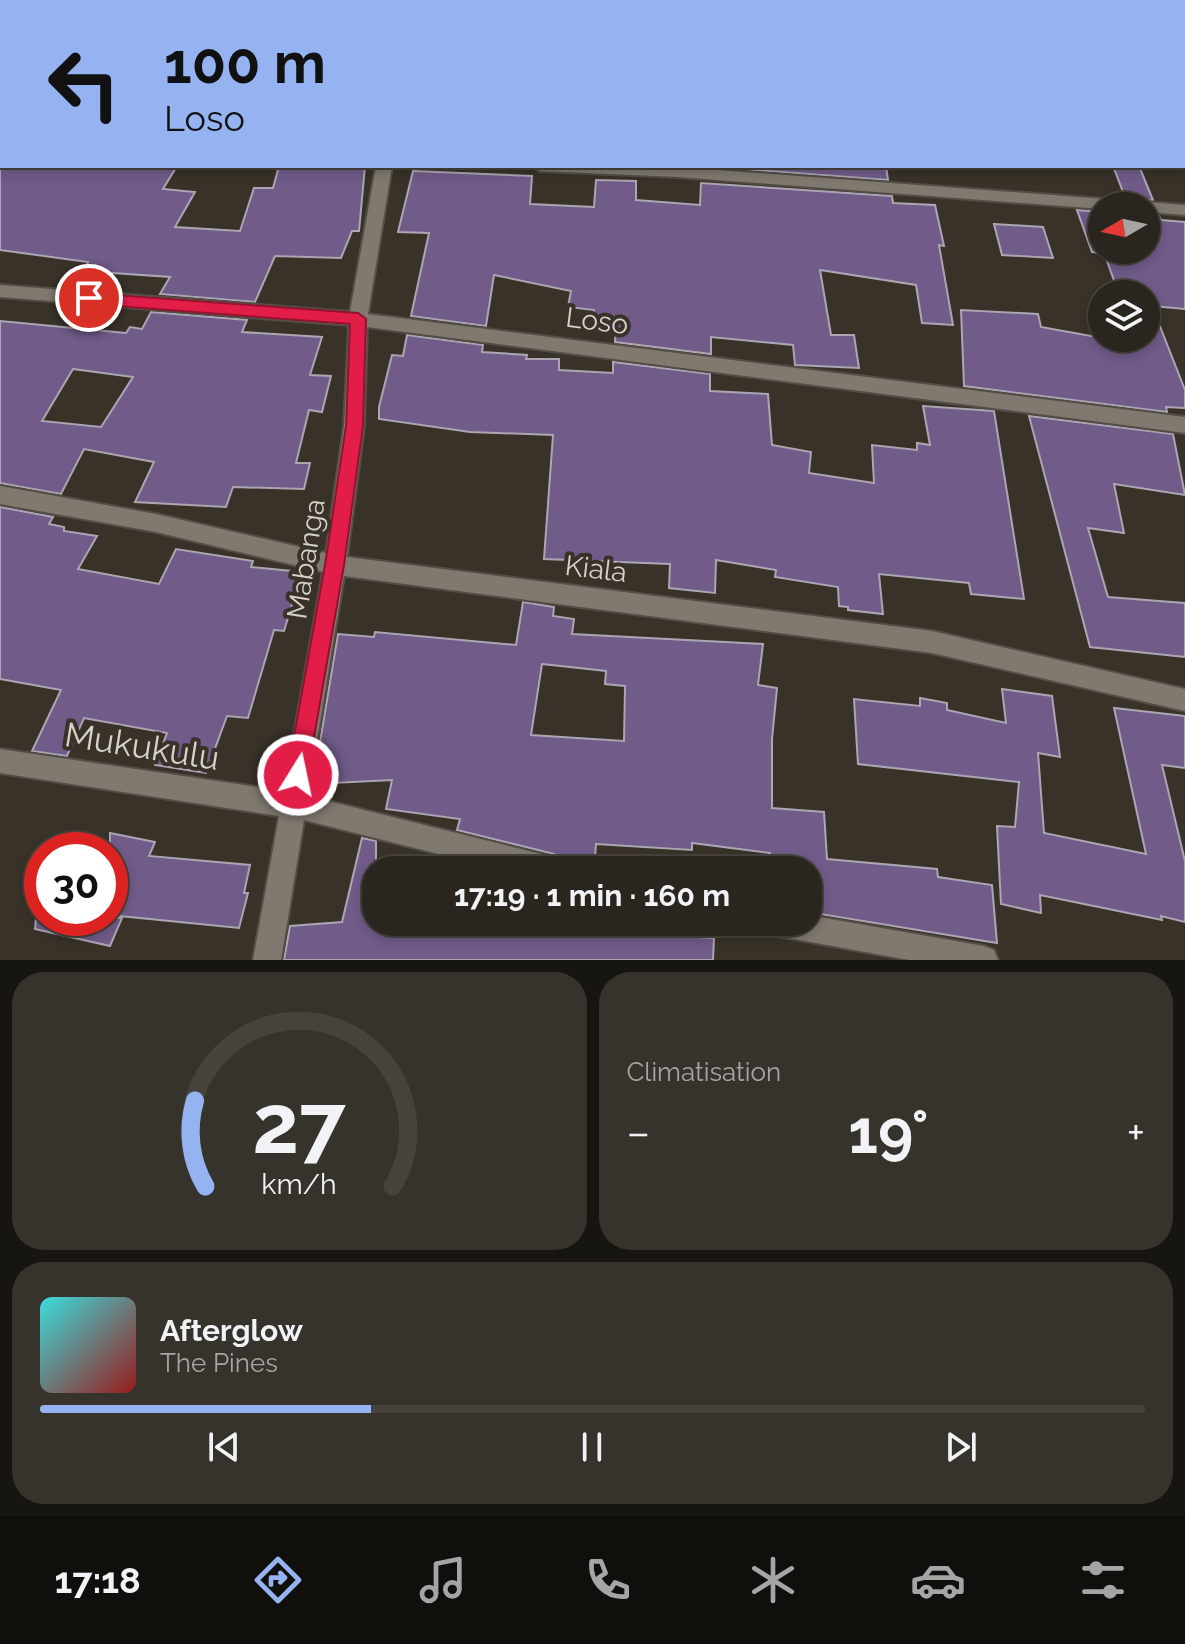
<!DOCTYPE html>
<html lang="fr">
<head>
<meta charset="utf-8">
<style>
  body { margin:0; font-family:Raleway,sans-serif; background:#36322c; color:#f1f3f6; height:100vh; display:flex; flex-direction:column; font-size:30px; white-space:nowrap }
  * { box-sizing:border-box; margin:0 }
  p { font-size:26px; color:#a5a5a4 }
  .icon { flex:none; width:44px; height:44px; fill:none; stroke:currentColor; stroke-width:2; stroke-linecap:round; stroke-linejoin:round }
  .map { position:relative; height:960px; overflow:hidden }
  .side { display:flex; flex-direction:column; gap:12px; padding:12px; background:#171511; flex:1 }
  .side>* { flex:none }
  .top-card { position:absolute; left:0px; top:0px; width:1186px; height:168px; box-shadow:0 4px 12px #0003,0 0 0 2px #46433d; background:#95b2f1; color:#111; overflow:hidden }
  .needle { width:52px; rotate:261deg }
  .tools { position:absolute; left:1088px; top:192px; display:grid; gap:16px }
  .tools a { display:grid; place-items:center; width:72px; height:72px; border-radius:50%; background:#2a261f; box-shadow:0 4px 12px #0003,0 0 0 2px #46433d; font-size:40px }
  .speed { position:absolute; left:24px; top:832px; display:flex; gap:16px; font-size:40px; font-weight:700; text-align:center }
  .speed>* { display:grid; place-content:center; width:104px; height:104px; border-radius:50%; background:#2a261f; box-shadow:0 4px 12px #0003,0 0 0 2px #46433d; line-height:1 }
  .speed .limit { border:12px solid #d22; background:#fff; color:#111 }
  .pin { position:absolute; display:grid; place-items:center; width:68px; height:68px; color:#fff; margin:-34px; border:4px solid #fff; border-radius:50%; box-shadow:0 2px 8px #0007 }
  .me { position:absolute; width:88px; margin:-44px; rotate:10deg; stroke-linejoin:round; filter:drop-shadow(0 0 6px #0008) }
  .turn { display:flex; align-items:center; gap:28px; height:168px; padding:0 32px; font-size:36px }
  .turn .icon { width:104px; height:104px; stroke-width:2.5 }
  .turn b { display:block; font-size:56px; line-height:68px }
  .big { font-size:60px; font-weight:700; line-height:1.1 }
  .side .card { flex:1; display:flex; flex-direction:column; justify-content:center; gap:12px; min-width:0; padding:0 28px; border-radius:32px; background:#36322c }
  .side .dial { align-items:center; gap:0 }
  .dial svg { height:208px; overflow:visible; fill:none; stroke:#46433d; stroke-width:7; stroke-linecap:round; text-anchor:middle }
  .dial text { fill:#f1f3f6; stroke:none }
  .song { display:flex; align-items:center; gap:24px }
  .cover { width:96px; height:96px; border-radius:12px; background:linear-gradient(135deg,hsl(180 70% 55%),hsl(0 70% 35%)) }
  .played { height:8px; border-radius:4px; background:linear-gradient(90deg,#95b2f1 30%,#46433d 30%) }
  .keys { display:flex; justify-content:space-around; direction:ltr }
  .heat { display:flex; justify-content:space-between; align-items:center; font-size:44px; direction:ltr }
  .side .tiles { flex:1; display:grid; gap:12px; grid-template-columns:1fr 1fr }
  .card:last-child { grid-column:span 2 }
  .trip { position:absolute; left:362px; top:856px; width:460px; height:80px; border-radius:32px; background:#2a261f; box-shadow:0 4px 12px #0003,0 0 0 2px #46433d; font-weight:700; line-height:80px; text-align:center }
  .tab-bar { display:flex; height:128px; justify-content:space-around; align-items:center; background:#110f0c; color:#a5a5a4 }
  .tab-bar .icon { width:56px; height:56px }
  .tab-bar .current { color:#95b2f1 }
  .tab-bar b { font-size:36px; color:#f1f3f6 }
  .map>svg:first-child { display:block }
</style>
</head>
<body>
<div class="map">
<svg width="1185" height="960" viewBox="0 0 1185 960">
  <rect width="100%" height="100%" fill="#383229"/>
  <g fill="#705b89" stroke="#aba6b2" stroke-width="2" fill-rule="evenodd">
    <polygon points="0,166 177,166 163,189 195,192 175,227 240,231 254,188 273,188 279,166 306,166 305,169 365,166 359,231 352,231 341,258 275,256 255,302 160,294 170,277 84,271 88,262 0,250"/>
    <polygon points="728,166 886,166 888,180 728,168"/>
    <polygon points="1113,166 1139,166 1153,200 1139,202 1125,197"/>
    <polygon points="413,171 532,176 530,204 594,207 596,180 636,181 636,200 700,205 701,183 892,196 893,203 935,205 944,246 939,245 953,325 922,323 916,285 820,270 831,335 854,335 859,368 795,365 793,345 711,337 711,354 615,342 616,322 592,319 594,310 568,307 571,291 494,275 486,326 411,316 429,233 398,232"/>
    <polygon points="1077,210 1102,212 1102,250 1146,250 1146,215 1159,216 1161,220 1185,222 1185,309 1152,306 1185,390 1185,408 1166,407 1167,412 964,386 961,310 1038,314 1041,327 1102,338 1136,340 1135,338 1146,338 1146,294 1119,294 1104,253 1092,252"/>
    <polygon points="994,224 1043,227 1053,258 1002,255"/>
    <path d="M151,312l96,8 -5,12 80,5 -12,38 21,1 -9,36 -13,-2 -13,53h14l-6,26 -71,-2 -7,20 -91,-5 19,-40 -70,-13 -23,45 -61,-11v-162l126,12 4,-6 12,2zM73,369l60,8 -32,50 -59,-6z"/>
    <polygon points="407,335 483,345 482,352 527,355 526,359 559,359 559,370 613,373 613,362 710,374 710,391 768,394 772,445 811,452 809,473 874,483 872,445 917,450 917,443 930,445 923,406 994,411 1024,599 971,594 969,583 879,574 883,614 848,610 848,607 839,606 838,587 775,577 776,570 716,560 715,593 669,588 670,564 544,559 553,435 470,432 379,419 379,407 392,355 403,356"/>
    <polygon points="1029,416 1173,434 1185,495 1114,484 1124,533 1088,528 1108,597 1185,603 1185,657 1090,647"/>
    <polygon points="0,507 53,517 49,524 64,527 64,531 97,536 78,569 159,584 176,549 253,561 251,567 302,572 284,631 274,630 248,718 227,716 206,773 155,765 167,733 84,718 67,756 32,751 61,690 0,679"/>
    <path d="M523,602l31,5 -1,9 21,3 -2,15 191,10 -5,41 19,3 -5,51v69l52,4 3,47 110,10 1,8 54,8 5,58 -189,-31v-42h-38v-17l-78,-10v7l-96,-6 -1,14 -24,-2 -2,14 -4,-10 -11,-6 -97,-24 3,-11 -74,-10 6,-29 -79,4 25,-150 36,3 1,-5 141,13zM542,664l64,7 -1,13 20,2 -1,55 -93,-6z"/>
    <polygon points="1002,689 1052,696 1060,757 1038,753 1044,833 1146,854 1114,708 1185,716 1185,768 1162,765 1185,861 1185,922 1161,916 1162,920 1040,895 1041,913 1001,904 997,826 1015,827 1019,782 858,764 854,699 920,706 920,698 947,703 947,710 1006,723"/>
    <polygon points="110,833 155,842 149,856 250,865 244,893 248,893 239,928 110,915"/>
    <polygon points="362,838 376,841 376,922 545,922 543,930 640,934 642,922 683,922 682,936 714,938 713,960 284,960 290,926 342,922"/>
    <polygon points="36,918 122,918 110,946 35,929"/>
  </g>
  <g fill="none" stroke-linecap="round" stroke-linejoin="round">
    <defs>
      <g id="minor">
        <rect x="1139" y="0" width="12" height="2"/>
        <rect x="0" y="11" width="2" height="8"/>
        <rect x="0" y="135" width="2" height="10"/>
        <rect x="1184" y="141" width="1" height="13"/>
        <polygon points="376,166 392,166 368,314 1185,417 1185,433 367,327 364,426 347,557 932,631 1185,689 1185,711 932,653 344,576 308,796 553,857 562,861 566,870 502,870 304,820 281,960 253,960 279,816 0,773 0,749 284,791 323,572 156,532 0,504 0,486 156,514 326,553 344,426 349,325 0,297 0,285 350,312"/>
        <polygon points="532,166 678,167 1132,201 1139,205 1146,202 1185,205 1185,215 1146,212 1146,206 1102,206 1102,209 678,177 540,171"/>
        <polygon points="808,915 984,946 994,950 998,960 909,960 772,935 763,931 759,922 808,922"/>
      </g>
    </defs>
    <use href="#minor" stroke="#524d46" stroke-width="4"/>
    <use href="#minor" fill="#80796f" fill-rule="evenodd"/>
  </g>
  <polygon fill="#e11d48" stroke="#92132f" stroke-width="2" points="89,293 358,313 366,319 363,426 344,565 306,783 298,786 290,783 287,775 325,565 346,426 350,324 89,304 82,298"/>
  <g text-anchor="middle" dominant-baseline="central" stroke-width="8" stroke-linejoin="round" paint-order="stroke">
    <g font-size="28" fill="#d5d1cb" stroke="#383229">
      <text transform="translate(597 321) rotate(7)">Loso</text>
      <text transform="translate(306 559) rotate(-81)">Mabanga</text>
      <text transform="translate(596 569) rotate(7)">Kiala</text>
    </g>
    <g font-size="34" fill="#d5d1cb" stroke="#383229">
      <text transform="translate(142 746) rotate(9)">Mukukulu</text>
    </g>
  </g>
</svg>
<div class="tools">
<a><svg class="needle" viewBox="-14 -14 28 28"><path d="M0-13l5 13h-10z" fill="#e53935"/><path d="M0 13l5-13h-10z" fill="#a5a5a4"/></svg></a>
<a><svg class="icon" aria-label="layers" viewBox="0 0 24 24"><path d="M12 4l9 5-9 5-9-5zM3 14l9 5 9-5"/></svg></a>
</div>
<div class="speed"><div class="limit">30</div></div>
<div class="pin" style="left:89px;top:298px;background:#d93025"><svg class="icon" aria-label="arrive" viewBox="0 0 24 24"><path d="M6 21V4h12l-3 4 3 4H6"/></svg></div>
<svg class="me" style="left:298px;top:775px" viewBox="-20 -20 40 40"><circle r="17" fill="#e11d48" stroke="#fff" stroke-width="3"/><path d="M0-11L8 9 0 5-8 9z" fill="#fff"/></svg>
<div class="trip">17:19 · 1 min · 160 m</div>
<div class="top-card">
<div class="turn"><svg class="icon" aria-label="left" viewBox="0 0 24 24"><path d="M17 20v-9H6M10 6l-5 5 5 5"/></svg><div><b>100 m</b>Loso</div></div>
</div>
</div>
<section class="side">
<div class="tiles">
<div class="card dial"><svg viewBox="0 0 100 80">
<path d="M14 69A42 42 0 1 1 86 69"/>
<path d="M14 69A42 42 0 0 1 10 36" stroke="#95b2f1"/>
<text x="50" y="56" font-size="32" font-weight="700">27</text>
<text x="50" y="72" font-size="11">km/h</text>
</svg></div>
<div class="card"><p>Climatisation</p>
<div class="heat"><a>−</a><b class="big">19°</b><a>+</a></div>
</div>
<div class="card">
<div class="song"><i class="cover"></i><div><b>Afterglow</b><p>The Pines</p></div></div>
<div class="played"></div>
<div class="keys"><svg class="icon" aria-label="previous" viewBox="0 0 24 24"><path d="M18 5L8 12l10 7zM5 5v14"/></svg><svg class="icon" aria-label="pause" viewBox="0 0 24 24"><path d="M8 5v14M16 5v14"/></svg><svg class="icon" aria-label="next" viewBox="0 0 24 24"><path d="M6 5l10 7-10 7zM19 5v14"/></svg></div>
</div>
</div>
</section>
<nav class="tab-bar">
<b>17:18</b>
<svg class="icon current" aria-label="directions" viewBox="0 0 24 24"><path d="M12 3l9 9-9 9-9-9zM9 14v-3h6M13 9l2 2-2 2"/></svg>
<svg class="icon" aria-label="music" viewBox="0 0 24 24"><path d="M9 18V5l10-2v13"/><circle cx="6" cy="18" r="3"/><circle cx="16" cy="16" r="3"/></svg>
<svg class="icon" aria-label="phone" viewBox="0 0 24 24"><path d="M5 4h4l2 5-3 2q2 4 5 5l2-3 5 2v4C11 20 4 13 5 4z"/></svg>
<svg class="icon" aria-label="climate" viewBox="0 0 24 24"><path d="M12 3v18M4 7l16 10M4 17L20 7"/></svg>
<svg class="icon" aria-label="car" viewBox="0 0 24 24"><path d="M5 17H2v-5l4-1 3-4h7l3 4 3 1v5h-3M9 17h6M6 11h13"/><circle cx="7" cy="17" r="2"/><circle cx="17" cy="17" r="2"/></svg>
<svg class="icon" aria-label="filters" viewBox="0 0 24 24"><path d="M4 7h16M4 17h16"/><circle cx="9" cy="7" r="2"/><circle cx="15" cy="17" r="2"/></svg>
</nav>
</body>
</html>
